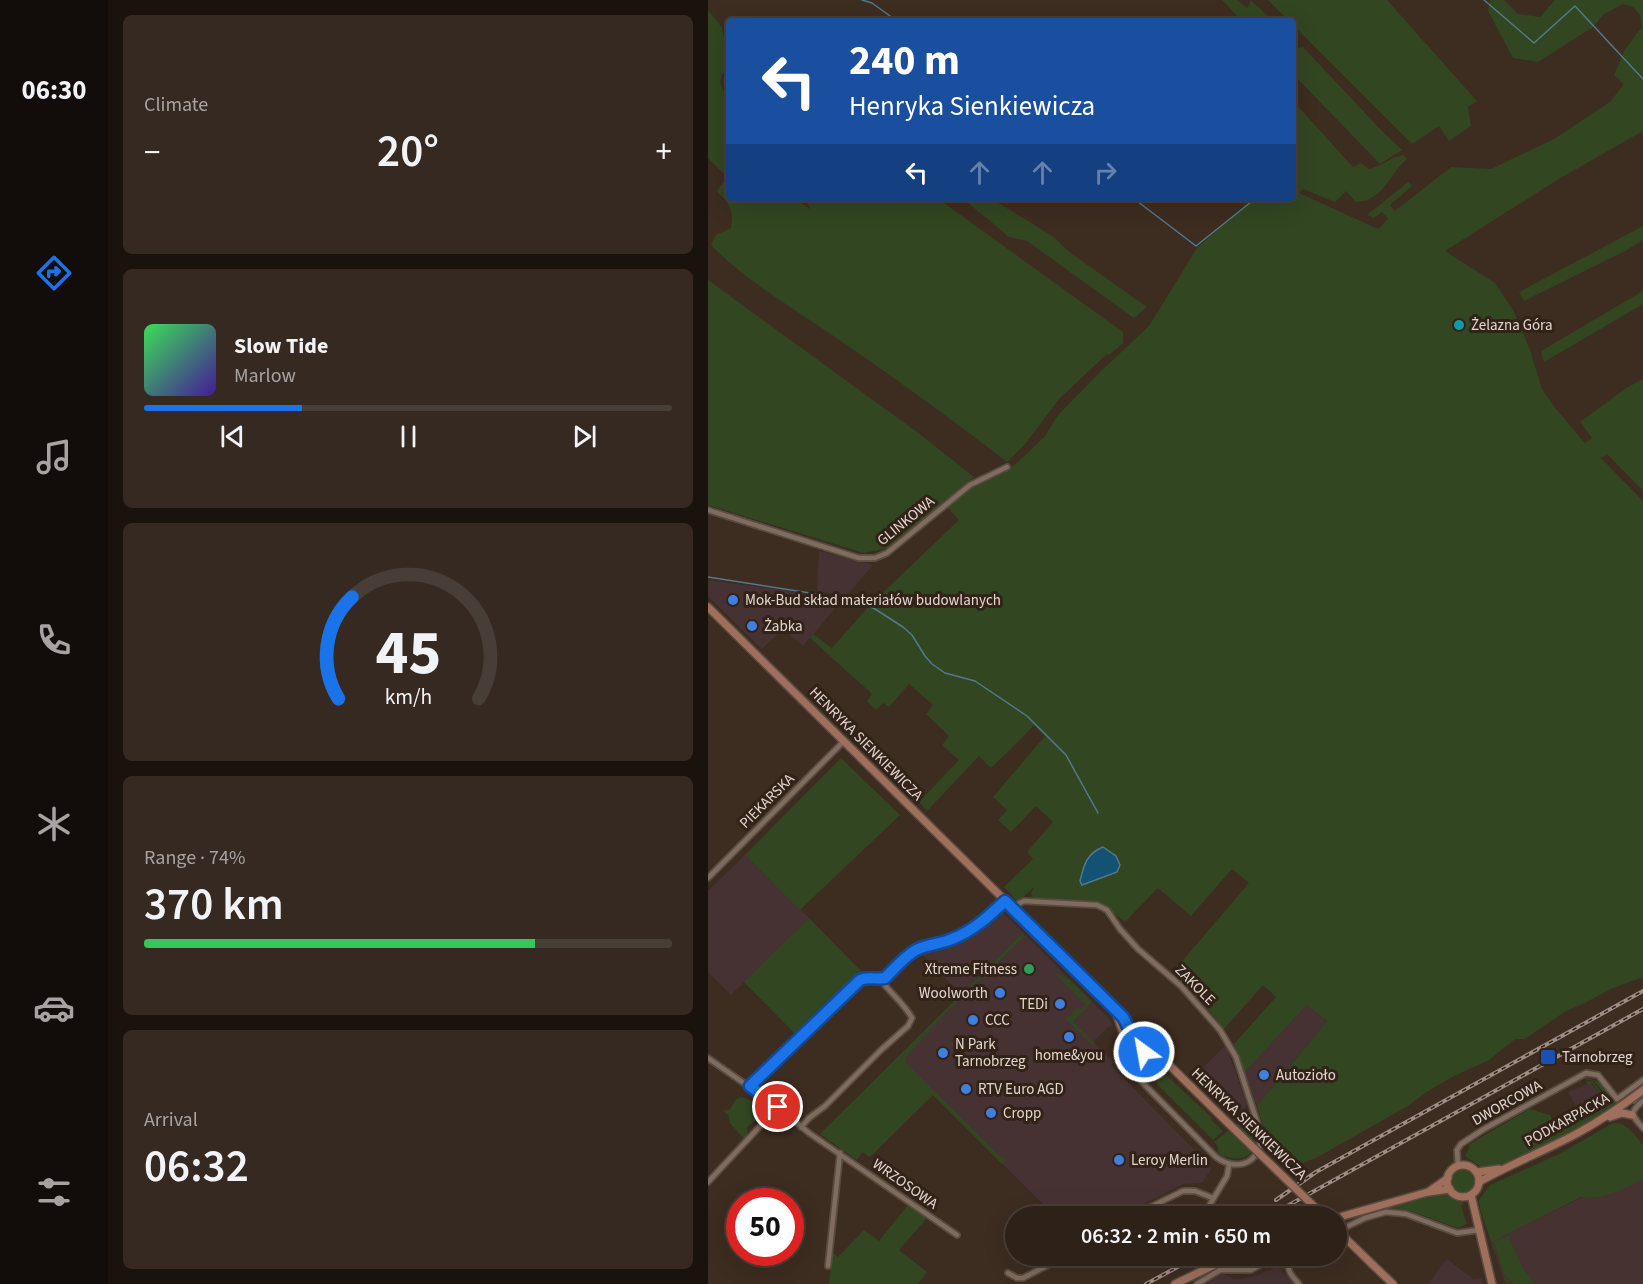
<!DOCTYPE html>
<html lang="en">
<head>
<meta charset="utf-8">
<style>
  body { margin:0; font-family:"Source Sans 3",sans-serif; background:#362921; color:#f1f3f6; height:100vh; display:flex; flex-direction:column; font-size:22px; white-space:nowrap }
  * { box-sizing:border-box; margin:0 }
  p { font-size:20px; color:#a7a3a2 }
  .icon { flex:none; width:33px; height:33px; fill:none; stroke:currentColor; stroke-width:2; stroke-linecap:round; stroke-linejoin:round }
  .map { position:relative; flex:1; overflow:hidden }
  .panel { display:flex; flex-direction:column; gap:15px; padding:15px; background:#19120d; width:600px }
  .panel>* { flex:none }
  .banner { position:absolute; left:18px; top:18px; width:570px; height:183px; border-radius:6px; box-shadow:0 6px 24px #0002,0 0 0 2px #493e37; background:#1a4fa0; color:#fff; overflow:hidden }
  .speed { position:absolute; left:18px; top:1188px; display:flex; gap:12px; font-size:30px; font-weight:700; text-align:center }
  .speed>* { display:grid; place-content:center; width:78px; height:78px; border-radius:50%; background:#2e2118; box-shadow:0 6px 24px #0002,0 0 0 2px #493e37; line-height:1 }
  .speed .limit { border:9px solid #d22; background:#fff; color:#111 }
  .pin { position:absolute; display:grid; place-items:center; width:51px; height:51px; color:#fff; margin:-26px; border:3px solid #fff; border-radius:50%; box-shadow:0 2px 6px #0007 }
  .me { position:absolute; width:66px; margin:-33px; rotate:328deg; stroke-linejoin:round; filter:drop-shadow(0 0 4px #0008) }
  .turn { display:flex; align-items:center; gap:21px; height:126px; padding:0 24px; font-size:27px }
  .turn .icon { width:78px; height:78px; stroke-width:2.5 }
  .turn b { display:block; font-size:42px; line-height:51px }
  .lanes { display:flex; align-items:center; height:57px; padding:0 24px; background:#0003; justify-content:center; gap:30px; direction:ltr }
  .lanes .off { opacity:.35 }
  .big { font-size:45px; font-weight:600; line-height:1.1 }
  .panel .card { flex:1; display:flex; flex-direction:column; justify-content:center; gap:9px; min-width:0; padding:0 21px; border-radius:9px; background:#362921 }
  .panel .dial { align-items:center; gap:0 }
  .dial svg { height:156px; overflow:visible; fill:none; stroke:#493e37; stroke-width:7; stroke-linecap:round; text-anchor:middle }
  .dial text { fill:#f1f3f6; stroke:none }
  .song { display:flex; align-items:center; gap:18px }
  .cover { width:72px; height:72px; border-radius:9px; background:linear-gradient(135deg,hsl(130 70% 55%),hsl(260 70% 35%)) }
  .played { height:6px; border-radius:3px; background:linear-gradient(90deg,#1a73e8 30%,#493e37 30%) }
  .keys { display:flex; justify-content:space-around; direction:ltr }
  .heat { display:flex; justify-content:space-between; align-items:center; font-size:33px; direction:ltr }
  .charge { height:9px; border-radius:4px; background:linear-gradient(90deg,#34c759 74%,#493e37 0) }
  .trip { position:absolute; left:297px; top:1206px; width:342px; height:60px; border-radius:30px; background:#2e2118; box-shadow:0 6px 24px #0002,0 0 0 2px #493e37; font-weight:600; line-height:60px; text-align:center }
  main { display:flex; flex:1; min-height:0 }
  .dock { display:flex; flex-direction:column; width:108px; justify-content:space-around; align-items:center; background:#120d0a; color:#a7a3a2 }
  .dock .icon { width:42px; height:42px }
  .dock .current { color:#1a73e8 }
  .dock b { font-size:27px; color:#f1f3f6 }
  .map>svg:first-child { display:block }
</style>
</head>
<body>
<main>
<nav class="dock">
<b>06:30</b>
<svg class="icon current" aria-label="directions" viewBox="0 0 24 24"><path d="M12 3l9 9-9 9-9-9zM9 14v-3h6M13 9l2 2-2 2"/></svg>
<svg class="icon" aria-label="music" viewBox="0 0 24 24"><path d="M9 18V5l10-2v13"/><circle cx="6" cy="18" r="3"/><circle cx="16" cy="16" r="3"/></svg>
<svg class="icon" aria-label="phone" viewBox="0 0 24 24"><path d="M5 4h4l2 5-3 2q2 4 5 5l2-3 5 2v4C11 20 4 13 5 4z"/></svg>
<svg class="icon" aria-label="climate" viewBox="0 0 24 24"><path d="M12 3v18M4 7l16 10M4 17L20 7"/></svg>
<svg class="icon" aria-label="car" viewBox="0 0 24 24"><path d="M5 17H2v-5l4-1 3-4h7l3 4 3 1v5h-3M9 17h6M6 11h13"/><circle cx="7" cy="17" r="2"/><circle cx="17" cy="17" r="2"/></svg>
<svg class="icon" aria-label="filters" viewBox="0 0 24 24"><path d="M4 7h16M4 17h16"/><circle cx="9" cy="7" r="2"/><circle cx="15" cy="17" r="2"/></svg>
</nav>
<section class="panel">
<div class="card"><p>Climate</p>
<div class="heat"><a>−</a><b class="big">20°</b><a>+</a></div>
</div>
<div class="card">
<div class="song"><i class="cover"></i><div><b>Slow Tide</b><p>Marlow</p></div></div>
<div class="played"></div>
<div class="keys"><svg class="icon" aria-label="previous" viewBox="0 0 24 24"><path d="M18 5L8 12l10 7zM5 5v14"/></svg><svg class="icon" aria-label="pause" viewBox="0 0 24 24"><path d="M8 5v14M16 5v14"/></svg><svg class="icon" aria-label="next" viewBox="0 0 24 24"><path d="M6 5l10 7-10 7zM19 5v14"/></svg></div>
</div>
<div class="card dial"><svg viewBox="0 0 100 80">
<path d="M14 69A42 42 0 1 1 86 69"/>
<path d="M14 69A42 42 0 0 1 21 17" stroke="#1a73e8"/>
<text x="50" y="56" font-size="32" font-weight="700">45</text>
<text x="50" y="72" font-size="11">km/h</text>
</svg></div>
<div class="card"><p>Range · 74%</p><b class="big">370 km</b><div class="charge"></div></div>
<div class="card"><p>Arrival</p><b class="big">06:32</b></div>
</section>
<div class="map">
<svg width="935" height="1284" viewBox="0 0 935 1284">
  <rect width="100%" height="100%" fill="#3d2c20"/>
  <g fill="#463233">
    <polygon points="111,551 165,565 138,596 109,591"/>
    <polygon points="0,580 88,592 134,600 95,646 75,629 54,649 0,596"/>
    <polygon points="37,855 101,918 23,995 0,972 0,891"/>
    <polygon points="291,909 384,1002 365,1022 406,1062 403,1065 504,1168 494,1183 475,1184 414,1216 347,1216 225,1095 162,1157 154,1152 149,1160 112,1134 253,994 211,951 248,942 274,926"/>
    <polygon points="599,1005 619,1021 549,1106 536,1073"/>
    <polygon points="518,1045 539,1105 528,1116 486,1076"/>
    <polygon points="883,1083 901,1105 875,1120 860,1092"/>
    <polygon points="739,1259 765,1279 774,1278 775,1284 720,1284"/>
    <polygon points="569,1266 587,1284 498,1284 514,1273 526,1279 534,1279 551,1275 559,1270 560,1271"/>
  </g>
  <g fill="#463230">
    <polygon points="384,1002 399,1016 405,1026 400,1027 385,1042 365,1022"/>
    <polygon points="935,1167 935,1284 804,1284 795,1276 783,1242"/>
  </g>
  <g fill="#324621">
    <polygon points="514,0 529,0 539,8 543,0 563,19 563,21 534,21"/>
    <polygon points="560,0 679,0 769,101 760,107 763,126 741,141 731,126 704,144 585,25 585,21 581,21"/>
    <path d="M782,0h14l14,14 22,3 15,-17h88v131l-86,49 -112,71 50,32 18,27 17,40 12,39 14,20 29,34 7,-5 -12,-16 46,-34 17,-9v112l-36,-37 -6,4 42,43v476l-30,11 -30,16 -17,7 -41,28h-10l-26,21 -37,17 -27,16 -17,13 -92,52 -13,5 -32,-17 -3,-5 -11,-35 70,-85 -20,-16 -63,68 -10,-29 42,-47 -13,-12 -39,44 -20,-25 -32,-31 77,-90 -17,-14 -41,47 -33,-28 -33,34 -21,-17 -6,-2 -64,-4 -3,-5 3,-7 -16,15 -14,-15 29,-28 -6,-7 26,-30 -17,-16 -25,26 -13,-12 9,-10 -14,-13 52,-61 -11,-11c-14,16 -28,28 -43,43l-12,-12 -52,55 -8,-9 40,-42 -17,-15 7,-9 -23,-22 7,-9 -24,-21 -20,23 -6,-4 -7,7 -9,-9 5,-7 -62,-56 3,-4 19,14 38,-43 89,-85 -11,-12 24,-20 27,-13 19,-13 27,-26 13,-21 43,-44 48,-45 48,-78 57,-50h39v-97l60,66 8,-4 8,6c13,-3 21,-12 35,-14l3,4c-18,15 -23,42 -51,43l-10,-11 -11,11 -32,-13 -4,4 79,36 10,-10 -6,-7 -8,6 -7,-3 41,-33 4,4 -22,19 5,6 56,-44 40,2 63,-30 56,-37 14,-18 -10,-9 11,-26 17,-22 -2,-12 -7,-8 -10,-3 -19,10 -11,13 -55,35 -25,-4 -25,-47z"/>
    <path d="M0,10l13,16 8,28 -1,15 -6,5 -2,8 9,22v94h66l16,12 -6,-12h132l186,134v11l-14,12 -2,-1 -47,44 -35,46 -18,18c-57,-44 -115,-86 -175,-127 -40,-27 -87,-55 -121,-90l5,-10 15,-7c3,-19 -1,-23 -14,-37l10,-14 -19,-19z"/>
    <polygon points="595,47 673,130 694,150 672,164 585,74 585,49"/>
    <polygon points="262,198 282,198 325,224 347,238 360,251 439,307 426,318 319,241 301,237 259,202"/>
    <polygon points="935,226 935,240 919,250 816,301 811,292"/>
    <polygon points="0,280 209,432 266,477 179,548 156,553 0,505"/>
    <polygon points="935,291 935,304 836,362 833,351"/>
    <polygon points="133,758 192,815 92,910 37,855"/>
    <polygon points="101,918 154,972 89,1036 36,982"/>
    <polygon points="314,934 317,936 236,1015 197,1058 198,1063 291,1156 299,1159 294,1164 225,1095 162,1157 154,1152 149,1160 112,1134"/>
    <polygon points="345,971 363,981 384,1002 365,1022 385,1042 387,1040 385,1046 358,1019 370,1007 373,1010 378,1005"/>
    <polygon points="456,1073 504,1118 503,1120 515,1131 505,1140 448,1083"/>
    <path d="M877,1077l14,5 18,22c-40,27 -82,50 -129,66l-1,-4 -6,1 -16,-11 5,-9 -2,-2 62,-36 20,6 5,8 22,-14 6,11 26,-15 -17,-22 -4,2 -2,-4 7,1 16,19 1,-1 -16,-19 -9,-2z"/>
    <path d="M33,1097c10,1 16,10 18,20l-12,10v7l-3,5 -14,-16 -1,-7 -6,-5 7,-2 6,-10z"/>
    <path d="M535,1119l9,5c2,4 4,10 4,15 0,21 -23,24 -38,14v-7l-4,-4z"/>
    <path d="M905,1123c15,-1 21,12 30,22v34c-21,11 -39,21 -62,18l-89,45 11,34 9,8 -7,-2 -25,-73 -1,-9 11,-15 69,-31z"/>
    <circle cx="755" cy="1182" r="12"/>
    <polygon points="737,1192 756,1204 753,1206 759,1224 750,1228 700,1210 677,1208"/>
    <polygon points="200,1205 219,1218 191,1250 219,1272 210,1284 121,1284 125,1253 130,1257 156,1230 171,1241"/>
    <polygon points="800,1236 816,1270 827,1284 806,1284 797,1276 786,1242"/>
  </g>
  <path fill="#135272" stroke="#517a8e" stroke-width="1.5" d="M395,847l13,9 4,9 -3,7 -35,13 -2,-4c4,-16 6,-27 23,-34z"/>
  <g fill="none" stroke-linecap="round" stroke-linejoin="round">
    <g stroke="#517a8e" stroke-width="1.5">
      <polyline points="154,0 164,3 189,21"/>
      <polyline points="776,0 826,43 867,6 935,79"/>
      <polyline points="425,198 488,246 548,198"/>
      <polyline points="0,577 147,600 167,609 195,627 204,635 217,656 224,664 237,673 267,681 319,716 358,755 390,813"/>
      <polyline points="926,1103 935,1096"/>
    </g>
    <defs>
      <g id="street">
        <polyline points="0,510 151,558 167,558 179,553 262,485 299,467"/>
        <polyline points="0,878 136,741"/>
        <path d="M304,907l12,-6 73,4 10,5 13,19 18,20 43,37 39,44 16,27 24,74c4,30 -21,43 -44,26l-79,-80 -11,-19"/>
        <polyline points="172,979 177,978 200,955 211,948 254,935 276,920 297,901"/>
        <polyline points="0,1058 70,1107 101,1133 249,1235"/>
        <path d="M42,1086l110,-106 7,-3 13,2c10,14 24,24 32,39l-4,8 -26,23 -57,57 -16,12 -8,9"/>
        <path d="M935,1101c-15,12 -11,14 0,27"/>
        <polyline points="750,1166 749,1150 753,1144 776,1129 878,1073 890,1075 909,1099 935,1080"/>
        <polyline points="0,1182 70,1107"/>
        <polyline points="424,1216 475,1191 487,1191 505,1198"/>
        <polyline points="495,1216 519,1176 521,1165"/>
        <polyline points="628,1232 657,1218 678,1212 698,1214 749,1233 771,1230"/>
        <polyline points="570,1256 581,1261 585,1256"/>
        <path d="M581,1261c-3,10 4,16 10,23"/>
        <polyline points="120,1266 132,1153"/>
        <polyline points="300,1273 309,1278 315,1278 358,1256"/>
        <polyline points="489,1284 512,1270 543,1270 568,1256"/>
      </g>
      <g id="secondary">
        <polyline points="0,607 415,1017 426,1035"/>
        <polyline points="408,1012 415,1033 414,1040"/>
        <polyline points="434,1041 451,1055 521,1124"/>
        <path d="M434,1054l2,-10 -8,-8 -10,1 -5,5 -1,11c9,11 14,5 24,0 2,0 9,-1 11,-1"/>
        <polyline points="902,1117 914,1113 924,1115"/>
        <circle cx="755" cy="1181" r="16"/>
        <polyline points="769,1172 791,1169"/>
        <path d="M771,1182c32,-18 65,-31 97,-48 24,-13 46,-28 67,-44"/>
        <polyline points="720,1192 740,1178"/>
        <polyline points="763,1195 784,1284"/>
        <polyline points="628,1218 720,1192 742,1189"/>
        <polyline points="665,1265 685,1284"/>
        <polyline points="467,1284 525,1256"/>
      </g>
    </defs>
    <use href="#street" stroke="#584b40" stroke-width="8"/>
    <use href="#secondary" stroke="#584b40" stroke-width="10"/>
    <use href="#street" stroke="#7f6c5e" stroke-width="4.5"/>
    <use href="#secondary" stroke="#a06f5c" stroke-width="7"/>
    <defs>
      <g id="rail">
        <polyline points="568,1200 608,1172 935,991"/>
        <polyline points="561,1216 935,1009"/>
        <polyline points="438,1284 490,1256"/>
      </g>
    </defs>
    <use href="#rail" stroke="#9c8e85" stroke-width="4"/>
    <use href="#rail" stroke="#322217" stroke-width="1.5" stroke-dasharray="4.5" stroke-linecap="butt"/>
    <defs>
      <g id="secondary-bridge">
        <polyline points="521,1124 616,1216"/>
        <polyline points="628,1229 665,1265"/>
      </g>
    </defs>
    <use href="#secondary-bridge" stroke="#584b40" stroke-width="10" stroke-linecap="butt"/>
    <use href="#secondary-bridge" stroke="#a06f5c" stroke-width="7"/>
  </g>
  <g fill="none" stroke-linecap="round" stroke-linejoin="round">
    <defs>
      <path id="route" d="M70,1107l-28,-21 110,-106c9,-4 16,0 25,-2 10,-10 19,-21 31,-28 11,-6 25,-6 36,-11 21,-8 37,-23 53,-38l118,116 9,17 10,7 2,11"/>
    </defs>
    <use href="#route" stroke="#114b97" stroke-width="15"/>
    <use href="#route" stroke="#1a73e8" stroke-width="10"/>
  </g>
  <circle fill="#0f9aa8" stroke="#322217" stroke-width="2" cx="751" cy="325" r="6"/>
  <g fill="#3f7fe0" stroke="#322217" stroke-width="2">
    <circle cx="25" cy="600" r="6"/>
    <circle cx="44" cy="626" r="6"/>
    <circle cx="292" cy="993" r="6"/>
    <circle cx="352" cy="1004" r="6"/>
    <circle cx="265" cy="1020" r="6"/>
    <circle cx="361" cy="1037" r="6"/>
    <circle cx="235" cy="1053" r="6"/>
    <circle cx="556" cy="1075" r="6"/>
    <circle cx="258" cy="1089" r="6"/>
    <circle cx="283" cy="1113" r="6"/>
    <circle cx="411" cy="1160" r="6"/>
  </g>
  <circle fill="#2e9e5b" stroke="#322217" stroke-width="2" cx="321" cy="969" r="6"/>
  <rect fill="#1a4fb4" stroke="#322217" stroke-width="2" x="832" y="1049" width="16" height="16" rx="3"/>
  <g text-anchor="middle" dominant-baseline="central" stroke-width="6" stroke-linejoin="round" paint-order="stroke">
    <g font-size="15" fill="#e2d7cf" stroke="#322217" text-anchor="start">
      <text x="763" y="325">Żelazna Góra</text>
      <text x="37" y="600">Mok-Bud skład materiałów budowlanych</text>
      <text x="56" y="626">Żabka</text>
      <text x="309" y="969" text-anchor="end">Xtreme Fitness</text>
      <text x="280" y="993" text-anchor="end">Woolworth</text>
      <text x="340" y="1004" text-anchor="end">TEDi</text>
      <text x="277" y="1020">CCC</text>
      <text x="247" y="1044">N Park<tspan x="247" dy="17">Tarnobrzeg</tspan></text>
      <text x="361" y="1055" text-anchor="middle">home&amp;you</text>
      <text x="854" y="1057">Tarnobrzeg</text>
      <text x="568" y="1075">Autozioło</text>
      <text x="270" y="1089">RTV Euro AGD</text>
      <text x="295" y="1113">Cropp</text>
      <text x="423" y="1160">Leroy Merlin</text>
    </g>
    <g font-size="15" fill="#e2d7cf" stroke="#322217">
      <text transform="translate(198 521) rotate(-39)">GLINKOWA</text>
      <text transform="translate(158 744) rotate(45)">HENRYKA SIENKIEWICZA</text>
      <text transform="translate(59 801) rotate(-45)">PIEKARSKA</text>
      <text transform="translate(487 985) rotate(45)">ZAKOLE</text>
      <text transform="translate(799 1103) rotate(-29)">DWORCOWA</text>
      <text transform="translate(859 1120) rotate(-29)">PODKARPACKA</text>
      <text transform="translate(541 1124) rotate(44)">HENRYKA SIENKIEWICZA</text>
      <text transform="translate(197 1184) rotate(35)">WRZOSOWA</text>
    </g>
  </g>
</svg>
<div class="speed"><div class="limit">50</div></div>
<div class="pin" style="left:70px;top:1107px;background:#d93025"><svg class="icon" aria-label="arrive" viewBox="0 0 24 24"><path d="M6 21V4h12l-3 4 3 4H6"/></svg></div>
<svg class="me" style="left:436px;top:1052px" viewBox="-20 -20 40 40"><circle r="17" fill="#1a73e8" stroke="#fff" stroke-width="3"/><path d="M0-11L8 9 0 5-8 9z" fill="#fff"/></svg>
<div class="trip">06:32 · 2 min · 650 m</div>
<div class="banner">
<div class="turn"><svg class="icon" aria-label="left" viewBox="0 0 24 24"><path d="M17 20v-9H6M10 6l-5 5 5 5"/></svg><div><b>240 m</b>Henryka Sienkiewicza</div></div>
<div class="lanes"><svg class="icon" aria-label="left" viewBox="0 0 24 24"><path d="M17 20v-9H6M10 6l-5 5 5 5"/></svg><svg class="icon off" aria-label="ahead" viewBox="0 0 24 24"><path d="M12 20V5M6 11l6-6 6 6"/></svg><svg class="icon off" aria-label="ahead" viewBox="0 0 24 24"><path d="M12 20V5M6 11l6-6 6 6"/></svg><svg class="icon off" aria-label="right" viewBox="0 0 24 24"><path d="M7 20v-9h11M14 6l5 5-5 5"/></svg></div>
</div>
</div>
</main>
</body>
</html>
